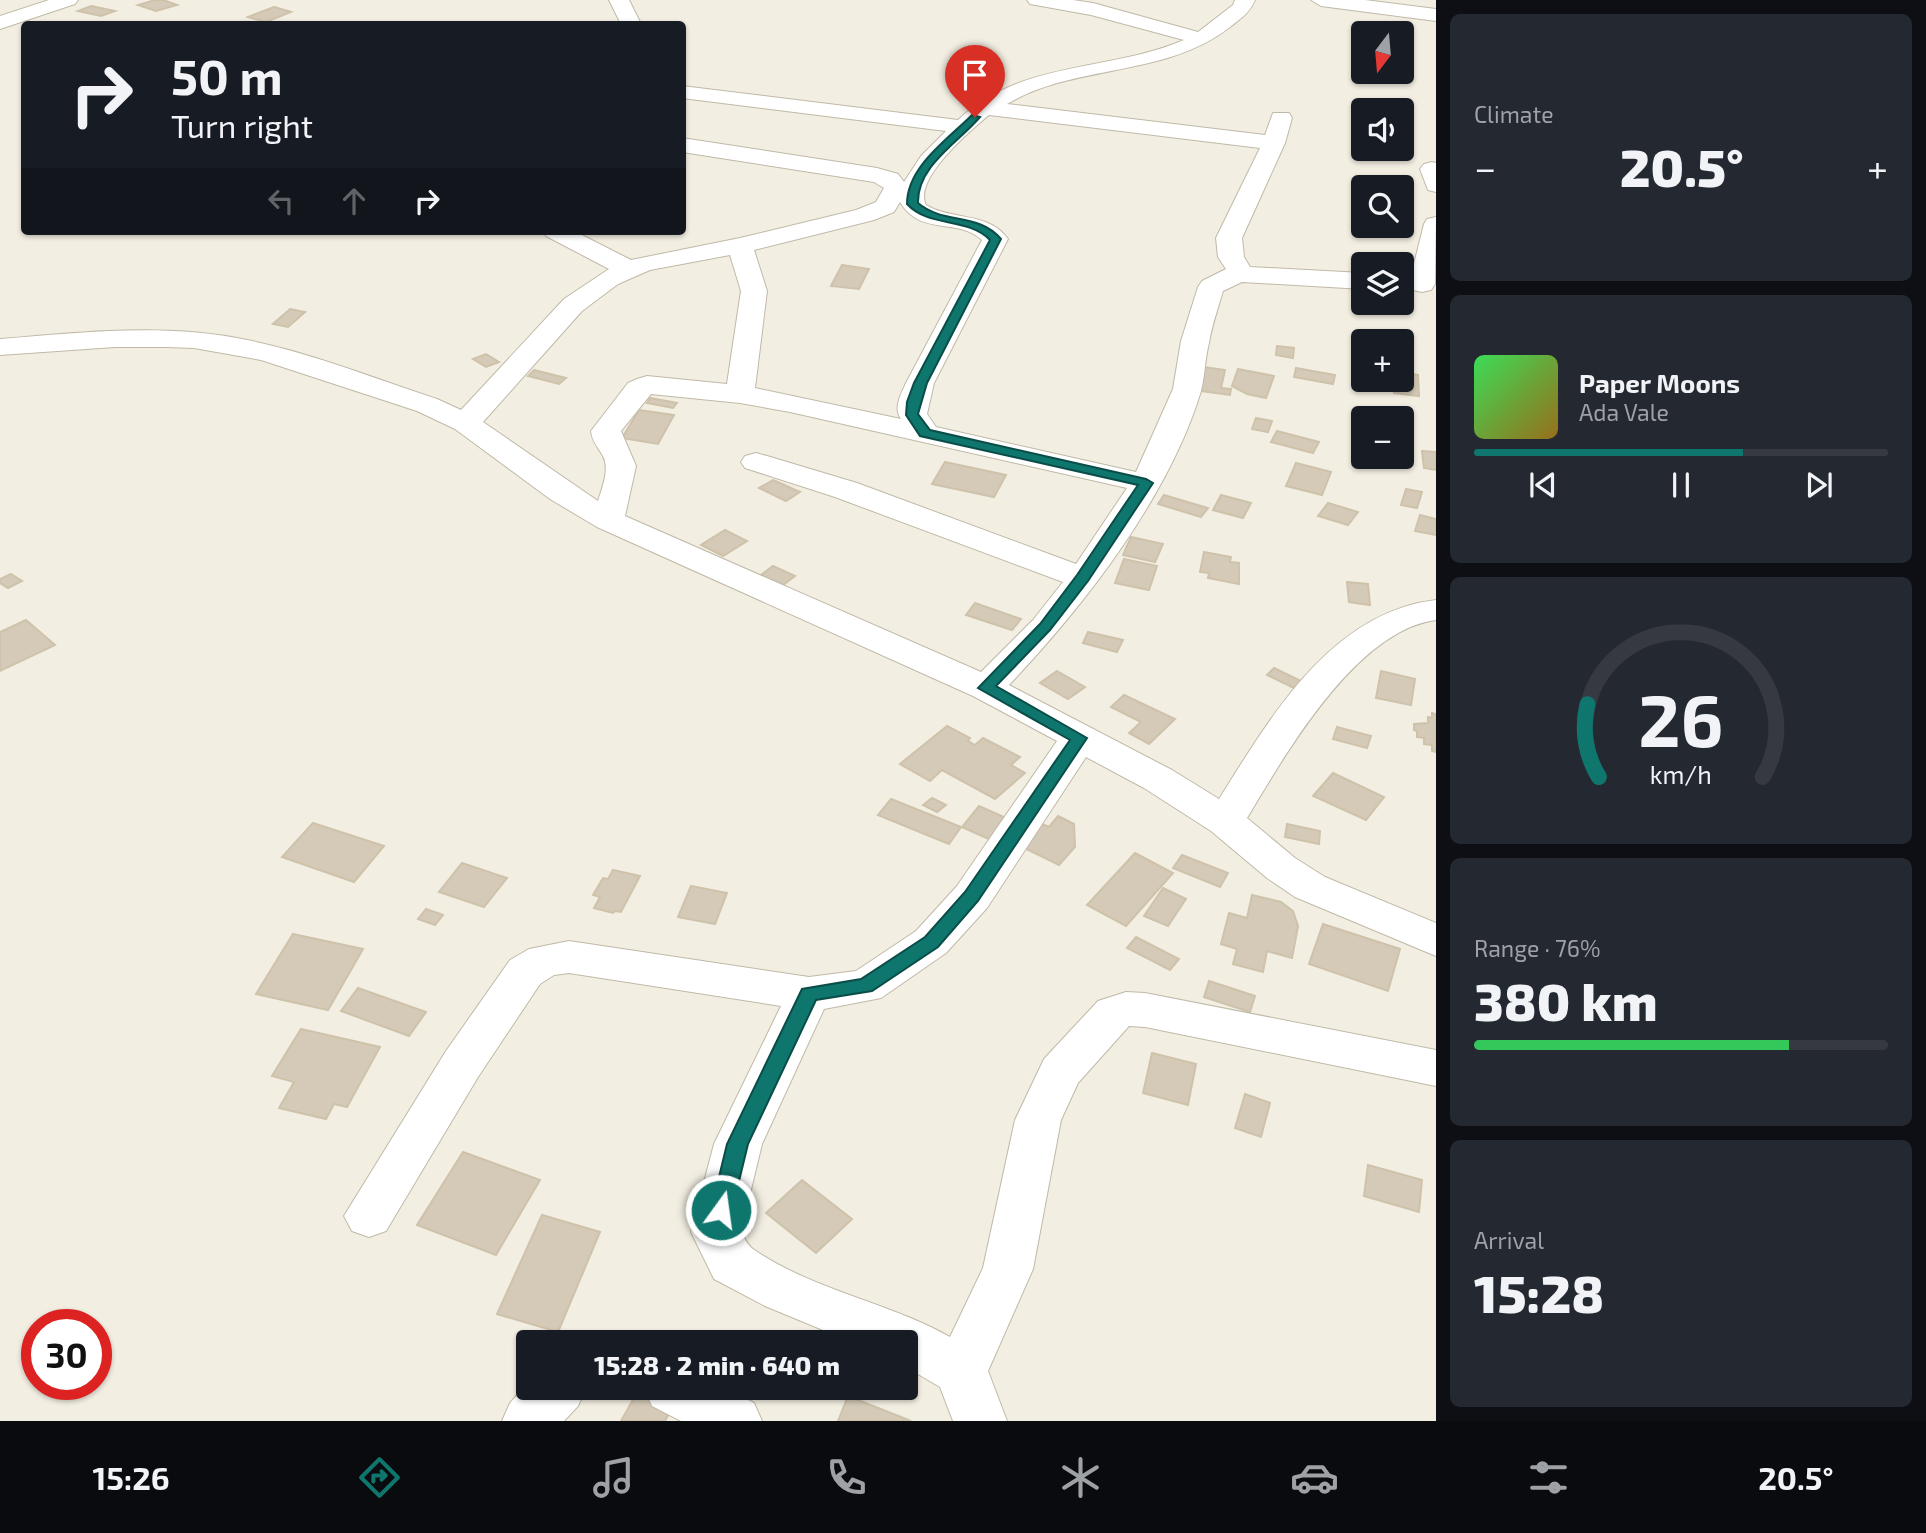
<!DOCTYPE html>
<html lang="en">
<head>
<meta charset="utf-8">
<style>
  body { margin:0; font-family:"Exo 2",sans-serif; background:#242831; color:#f1f3f6; height:100vh; display:flex; flex-direction:column; font-size:26px; white-space:nowrap }
  * { box-sizing:border-box; margin:0 }
  p { font-size:23px; color:#9ea1a6 }
  .icon { flex:none; width:38px; height:38px; fill:none; stroke:currentColor; stroke-width:2; stroke-linecap:round; stroke-linejoin:round }
  .map { position:relative; flex:1; overflow:hidden }
  .panel { display:flex; flex-direction:column; gap:14px; padding:14px; background:#0d0f14; width:490px }
  .panel>* { flex:none }
  .top-card { position:absolute; left:21px; top:21px; width:665px; height:214px; border-radius:7px; box-shadow:0 2px 5px #0004; background:#171b24; color:#f1f3f6; overflow:hidden }
  .needle { width:46px; rotate:196deg }
  .buttons { position:absolute; left:1351px; top:21px; display:grid; gap:14px }
  .buttons a { display:grid; place-items:center; width:63px; height:63px; border-radius:7px; background:#171b24; box-shadow:0 2px 5px #0004; font-size:35px }
  .speed { position:absolute; left:21px; top:1309px; display:flex; gap:14px; font-size:35px; font-weight:700; text-align:center }
  .speed>* { display:grid; place-content:center; width:91px; height:91px; border-radius:50%; background:#171b24; box-shadow:0 2px 5px #0004; line-height:1 }
  .speed .limit { border:10px solid #d22; background:#fff; color:#111 }
  .pin { position:absolute; display:grid; place-items:center; width:60px; height:60px; color:#fff; margin:-72px -30px; border-radius:50% 50% 50% 0; rotate:-45deg; box-shadow:0 0 7px #0007 }
  .pin .icon { rotate:45deg }
  .me { position:absolute; width:77px; margin:-38px; rotate:14deg; stroke-linejoin:round; filter:drop-shadow(0 0 5px #0008) }
  .turn { display:flex; align-items:center; gap:24px; height:147px; padding:0 35px; font-size:32px }
  .turn .icon { width:91px; height:91px; stroke-width:2.5 }
  .turn b { display:block; font-size:49px; line-height:60px }
  .lanes { display:flex; align-items:center; height:66px; padding:0 35px; background:#0003; justify-content:center; gap:35px; direction:ltr }
  .lanes .off { opacity:.35 }
  .big { font-size:52px; font-weight:800; line-height:1.1 }
  .panel .widget { flex:1; display:flex; flex-direction:column; justify-content:center; gap:10px; min-width:0; padding:0 24px; border-radius:10px; background:#242831 }
  .panel .dial { align-items:center; gap:0 }
  .dial svg { height:182px; overflow:visible; fill:none; stroke:#363941; stroke-width:7; stroke-linecap:round; text-anchor:middle }
  .dial text { fill:#f1f3f6; stroke:none }
  .song { display:flex; align-items:center; gap:21px }
  .cover { width:84px; height:84px; border-radius:10px; background:linear-gradient(135deg,hsl(130 70% 55%),hsl(40 70% 35%)) }
  .played { height:7px; border-radius:4px; background:linear-gradient(90deg,#0f766e 65%,#363941 65%) }
  .keys { display:flex; justify-content:space-around; direction:ltr }
  .heat { display:flex; justify-content:space-between; align-items:center; font-size:38px; direction:ltr }
  .charge { height:10px; border-radius:5px; background:linear-gradient(90deg,#34c759 76%,#363941 0) }
  .trip { position:absolute; left:516px; top:1330px; width:402px; height:70px; border-radius:7px; background:#171b24; box-shadow:0 2px 5px #0004; font-weight:800; line-height:70px; text-align:center }
  .tabs { display:flex; height:112px; justify-content:space-around; align-items:center; background:#090b0e; color:#9ea1a6 }
  .tabs .icon { width:49px; height:49px }
  .tabs .current { color:#0f766e }
  .tabs b { font-size:32px; color:#f1f3f6 }
  main { display:flex; flex:1; min-height:0 }
  .map>svg:first-child { display:block }
</style>
</head>
<body>
<main>
<div class="map">
<svg width="1436" height="1421" viewBox="0 0 1436 1421">
  <rect width="100%" height="100%" fill="#f2eee2"/>
  <g fill="#d4cab7" stroke="#cfc2aa" stroke-width="2">
    <polygon points="155,0 163,0 177,5 156,11 138,5"/>
    <polygon points="91,6 115,11 101,16 78,11"/>
    <polygon points="274,7 291,12 266,22 248,17"/>
    <polygon points="842,265 869,269 859,289 831,286"/>
    <polygon points="290,309 305,312 288,327 273,324"/>
    <polygon points="1277,346 1294,348 1293,358 1276,355"/>
    <polygon points="486,354 499,362 486,367 473,359"/>
    <polygon points="1204,367 1225,370 1221,388 1231,389 1230,395 1200,391"/>
    <polygon points="1296,368 1335,375 1333,384 1294,377"/>
    <polygon points="1238,369 1274,376 1266,398 1247,394 1232,386"/>
    <polygon points="534,370 566,378 559,384 528,376"/>
    <polygon points="1402,373 1418,375 1419,396 1394,393 1393,380 1402,380"/>
    <polygon points="650,398 677,403 673,408 647,403"/>
    <polygon points="639,410 674,415 658,444 622,438"/>
    <polygon points="1256,418 1272,421 1268,432 1252,429"/>
    <polygon points="1277,431 1319,442 1313,453 1271,442"/>
    <polygon points="1422,451 1436,452 1436,470 1424,468"/>
    <polygon points="945,462 1006,475 994,497 932,484"/>
    <polygon points="1296,463 1331,472 1322,495 1286,486"/>
    <polygon points="773,480 800,492 786,501 759,488"/>
    <polygon points="1406,489 1422,492 1417,508 1401,505"/>
    <polygon points="1164,495 1208,508 1201,517 1158,504"/>
    <polygon points="1221,495 1251,503 1243,518 1213,510"/>
    <polygon points="1328,503 1358,512 1348,525 1318,516"/>
    <polygon points="1420,515 1436,519 1436,535 1415,531"/>
    <polygon points="725,530 747,541 723,556 701,545"/>
    <polygon points="1131,537 1163,544 1155,562 1123,555"/>
    <polygon points="1204,552 1231,557 1230,562 1239,563 1239,584 1208,578 1209,573 1200,572"/>
    <polygon points="1124,559 1157,566 1149,590 1115,583"/>
    <polygon points="773,566 795,576 783,585 761,575"/>
    <polygon points="11,574 22,581 8,588 0,583 0,579"/>
    <polygon points="1347,582 1368,584 1370,605 1349,602"/>
    <polygon points="975,603 1021,619 1012,630 966,615"/>
    <polygon points="26,620 55,645 0,671 0,632"/>
    <polygon points="1088,632 1123,640 1117,652 1083,643"/>
    <polygon points="1274,668 1303,682 1296,689 1267,675"/>
    <polygon points="1057,671 1085,687 1068,699 1040,683"/>
    <polygon points="1381,671 1415,679 1411,705 1376,698"/>
    <polygon points="1124,695 1175,719 1149,744 1129,733 1141,722 1111,707"/>
    <polygon points="1432,713 1436,714 1436,752 1432,751 1432,745 1424,744 1424,738 1417,737 1417,731 1414,730 1414,724 1428,723 1428,717 1432,718"/>
    <polygon points="947,726 970,738 968,741 975,745 983,738 1020,757 1011,765 1025,773 995,799 942,770 930,781 900,764"/>
    <polygon points="1337,727 1371,736 1367,748 1333,739"/>
    <polygon points="1333,773 1384,797 1366,820 1313,796"/>
    <polygon points="932,798 946,805 937,812 923,805"/>
    <polygon points="891,799 961,827 949,844 878,815"/>
    <polygon points="979,806 1008,819 991,840 962,827"/>
    <polygon points="1058,816 1074,824 1075,847 1059,865 1020,846 1040,823 1049,827"/>
    <polygon points="313,823 384,846 354,882 282,857"/>
    <polygon points="1287,824 1320,831 1319,844 1285,837"/>
    <polygon points="1135,853 1173,873 1126,926 1087,905"/>
    <polygon points="1182,855 1228,873 1220,887 1173,868"/>
    <polygon points="462,863 507,878 484,907 439,892"/>
    <polygon points="613,870 640,876 621,912 615,911 613,913 594,908 600,897 593,895 603,878 608,879"/>
    <polygon points="691,886 727,893 715,924 678,917"/>
    <polygon points="1163,888 1186,899 1168,926 1144,916"/>
    <polygon points="1252,895 1281,902 1293,911 1298,926 1292,958 1267,951 1263,972 1233,964 1237,949 1221,944 1229,913 1247,918"/>
    <polygon points="426,909 443,915 435,925 418,919"/>
    <polygon points="1323,924 1400,949 1388,991 1309,964"/>
    <polygon points="293,934 363,949 328,1010 256,994"/>
    <polygon points="1136,937 1179,959 1170,970 1127,948"/>
    <polygon points="1209,981 1255,996 1250,1012 1204,997"/>
    <polygon points="358,988 426,1012 409,1036 341,1011"/>
    <polygon points="301,1029 380,1047 347,1107 334,1104 326,1119 279,1108 294,1082 272,1076"/>
    <polygon points="1152,1053 1196,1064 1188,1105 1143,1093"/>
    <polygon points="1245,1094 1270,1103 1261,1137 1235,1128"/>
    <polygon points="463,1152 540,1180 496,1255 417,1225"/>
    <polygon points="1368,1165 1422,1180 1419,1212 1364,1196"/>
    <polygon points="802,1180 852,1219 816,1253 766,1213"/>
    <polygon points="542,1215 600,1232 558,1332 497,1314"/>
    <polygon points="636,1394 671,1410 665,1421 621,1421"/>
    <polygon points="848,1396 911,1421 838,1421"/>
  </g>
  <g fill="none" stroke-linecap="round" stroke-linejoin="round">
    <defs>
      <g id="minor">
        <polygon points="49,0 78,0 75,4 0,29 0,16"/>
        <polygon points="609,0 629,0 641,24 621,24"/>
        <path d="M1027,0h46l20,3 105,29 35,-27 2,-5h20c-5,13 -15,19 -25,27 -65,51 -154,36 -223,77l258,31 8,-22h16l3,5 -7,25 -43,95 2,19 6,10 113,6v16l-121,-7 -19,9c-5,17 -11,34 -14,52 -4,15 -4,32 -8,48 -32,106 -117,215 -192,294l163,85 47,29c51,-81 112,-187 217,-199v20c-80,10 -151,135 -189,198l48,40 30,19 111,46v33l-141,-59 -28,-19 -56,-47 -67,-43 -58,-31 -99,151 -41,45 -65,45 -57,11 -62,135 -21,87c3,6 6,14 12,18 59,41 135,53 197,88l33,-69 32,-148 29,-61 54,-58 28,-9 19,1 291,57v36l-291,-59 -16,-1 -51,57 -17,37 -28,149 -45,102 19,50h-54l-13,-34 -34,-20v-25h-54l-87,-36 -51,-27 -23,-47 23,-88 67,-138 -212,-33 -15,2 -14,9 -62,93 -92,154 -17,6 -17,-6 -8,-15 102,-165 64,-91 19,-11 40,-8 240,36 47,-6 60,-40 41,-45 100,-145 -84,-45 -376,-169 -47,-28 -95,-70 -38,-18 -156,-51 -67,-12 -28,-1h-51l-115,8v-16c63,-5 128,-12 191,-7 84,6 167,41 246,67l24,11 103,-111 45,-30 -63,-33 -3,-5h31l57,29 109,-22 116,-28 20,-8 8,-14 -10,-6 -192,-30v-14l195,30 21,6 6,8 17,-26 25,-25 -264,-33v-12l276,34c63,-60 151,-48 226,-80l-93,-25 -61,-11zM989,115l271,33 -44,90 2,19 8,12 -24,12 -4,6 -17,54 -8,48 -37,83 -200,-45 -9,-13 7,-31 74,-144c-20,-28 -55,-18 -82,-34 -13,-26 45,-75 63,-90zM900,202c21,35 57,15 82,38l-76,143c-5,11 -13,25 -5,36l-146,-31 12,-97 -13,-41 120,-30 20,-8zM730,255l11,36 -14,93 -80,-8 -10,3 -9,4 -37,48c1,11 7,16 12,25 7,13 -1,32 -5,45l-115,-79 99,-111 36,-27 32,-14zM651,394l89,9 50,9 337,76 -51,76 -219,-81 -90,-27 -11,-3 -11,3 -4,6 4,6 90,29 228,85 -30,38 -52,52 -356,-156 11,-50 -15,-35z"/>
        <polygon points="1311,0 1365,0 1436,9 1436,21 1321,6"/>
        <polygon points="1432,162 1436,163 1436,192 1428,190 1420,169 1424,164"/>
        <polygon points="1436,217 1435,284 1431,290 1422,292 1413,290 1409,284 1424,224 1427,219"/>
        <polygon points="528,1383 528,1388 586,1388 578,1406 564,1421 502,1421 510,1403"/>
        <polygon points="644,1388 725,1388 754,1403 762,1421 681,1421 652,1406"/>
      </g>
    </defs>
    <use href="#minor" stroke="#c1b9a7" stroke-width="2"/>
    <use href="#minor" fill="#fff" fill-rule="evenodd"/>
  </g>
  <path fill="#0f766e" stroke="#0a4d48" stroke-width="2" d="M972,115l8,2c-22,26 -63,49 -62,86 26,22 60,9 83,36l-74,144 -9,31 12,16 216,49 7,4 -65,98 -38,49 -54,56 91,52 -109,163 -40,46 -66,44 -56,9 -68,144 -16,66 -3,6 -8,3 -7,-3 -3,-6 16,-66 75,-155 59,-10 64,-42 40,-45 105,-152 -92,-52 62,-64 37,-49 61,-90 -218,-49 -14,-21 1,-13 7,-19 76,-143c-22,-23 -61,-12 -83,-36 0,-37 40,-64 65,-89z"/>
</svg>
<div class="buttons">
<a><svg class="needle" viewBox="-14 -14 28 28"><path d="M0-13l5 13h-10z" fill="#e53935"/><path d="M0 13l5-13h-10z" fill="#9ea1a6"/></svg></a>
<a><svg class="icon" aria-label="sound" viewBox="0 0 24 24"><path d="M4 9h4l5-4v14l-5-4H4zM17 9q2 3 0 6"/></svg></a>
<a><svg class="icon" aria-label="search" viewBox="0 0 24 24"><circle cx="10" cy="10" r="6"/><path d="M15 15l6 6"/></svg></a>
<a><svg class="icon" aria-label="layers" viewBox="0 0 24 24"><path d="M12 4l9 5-9 5-9-5zM3 14l9 5 9-5"/></svg></a>
<a>+</a>
<a>−</a>
</div>
<div class="speed"><div class="limit">30</div></div>
<div class="pin" style="left:975px;top:117px;background:#d93025"><svg class="icon" aria-label="arrive" viewBox="0 0 24 24"><path d="M6 21V4h12l-3 4 3 4H6"/></svg></div>
<svg class="me" style="left:721px;top:1210px" viewBox="-20 -20 40 40"><circle r="17" fill="#0f766e" stroke="#fff" stroke-width="3"/><path d="M0-11L8 9 0 5-8 9z" fill="#fff"/></svg>
<div class="trip">15:28 · 2 min · 640 m</div>
<div class="top-card">
<div class="turn"><svg class="icon" aria-label="right" viewBox="0 0 24 24"><path d="M7 20v-9h11M14 6l5 5-5 5"/></svg><div><b>50 m</b>Turn right</div></div>
<div class="lanes"><svg class="icon off" aria-label="left" viewBox="0 0 24 24"><path d="M17 20v-9H6M10 6l-5 5 5 5"/></svg><svg class="icon off" aria-label="ahead" viewBox="0 0 24 24"><path d="M12 20V5M6 11l6-6 6 6"/></svg><svg class="icon" aria-label="right" viewBox="0 0 24 24"><path d="M7 20v-9h11M14 6l5 5-5 5"/></svg></div>
</div>
</div>
<section class="panel">
<div class="widget"><p>Climate</p>
<div class="heat"><a>−</a><b class="big">20.5°</b><a>+</a></div>
</div>
<div class="widget">
<div class="song"><i class="cover"></i><div><b>Paper Moons</b><p>Ada Vale</p></div></div>
<div class="played"></div>
<div class="keys"><svg class="icon" aria-label="previous" viewBox="0 0 24 24"><path d="M18 5L8 12l10 7zM5 5v14"/></svg><svg class="icon" aria-label="pause" viewBox="0 0 24 24"><path d="M8 5v14M16 5v14"/></svg><svg class="icon" aria-label="next" viewBox="0 0 24 24"><path d="M6 5l10 7-10 7zM19 5v14"/></svg></div>
</div>
<div class="widget dial"><svg viewBox="0 0 100 80">
<path d="M14 69A42 42 0 1 1 86 69"/>
<path d="M14 69A42 42 0 0 1 9 37" stroke="#0f766e"/>
<text x="50" y="56" font-size="32" font-weight="700">26</text>
<text x="50" y="72" font-size="11">km/h</text>
</svg></div>
<div class="widget"><p>Range · 76%</p><b class="big">380 km</b><div class="charge"></div></div>
<div class="widget"><p>Arrival</p><b class="big">15:28</b></div>
</section>
</main>
<nav class="tabs">
<b>15:26</b>
<svg class="icon current" aria-label="directions" viewBox="0 0 24 24"><path d="M12 3l9 9-9 9-9-9zM9 14v-3h6M13 9l2 2-2 2"/></svg>
<svg class="icon" aria-label="music" viewBox="0 0 24 24"><path d="M9 18V5l10-2v13"/><circle cx="6" cy="18" r="3"/><circle cx="16" cy="16" r="3"/></svg>
<svg class="icon" aria-label="phone" viewBox="0 0 24 24"><path d="M5 4h4l2 5-3 2q2 4 5 5l2-3 5 2v4C11 20 4 13 5 4z"/></svg>
<svg class="icon" aria-label="climate" viewBox="0 0 24 24"><path d="M12 3v18M4 7l16 10M4 17L20 7"/></svg>
<svg class="icon" aria-label="car" viewBox="0 0 24 24"><path d="M5 17H2v-5l4-1 3-4h7l3 4 3 1v5h-3M9 17h6M6 11h13"/><circle cx="7" cy="17" r="2"/><circle cx="17" cy="17" r="2"/></svg>
<svg class="icon" aria-label="filters" viewBox="0 0 24 24"><path d="M4 7h16M4 17h16"/><circle cx="9" cy="7" r="2"/><circle cx="15" cy="17" r="2"/></svg>
<b>20.5°</b>
</nav>
</body>
</html>
